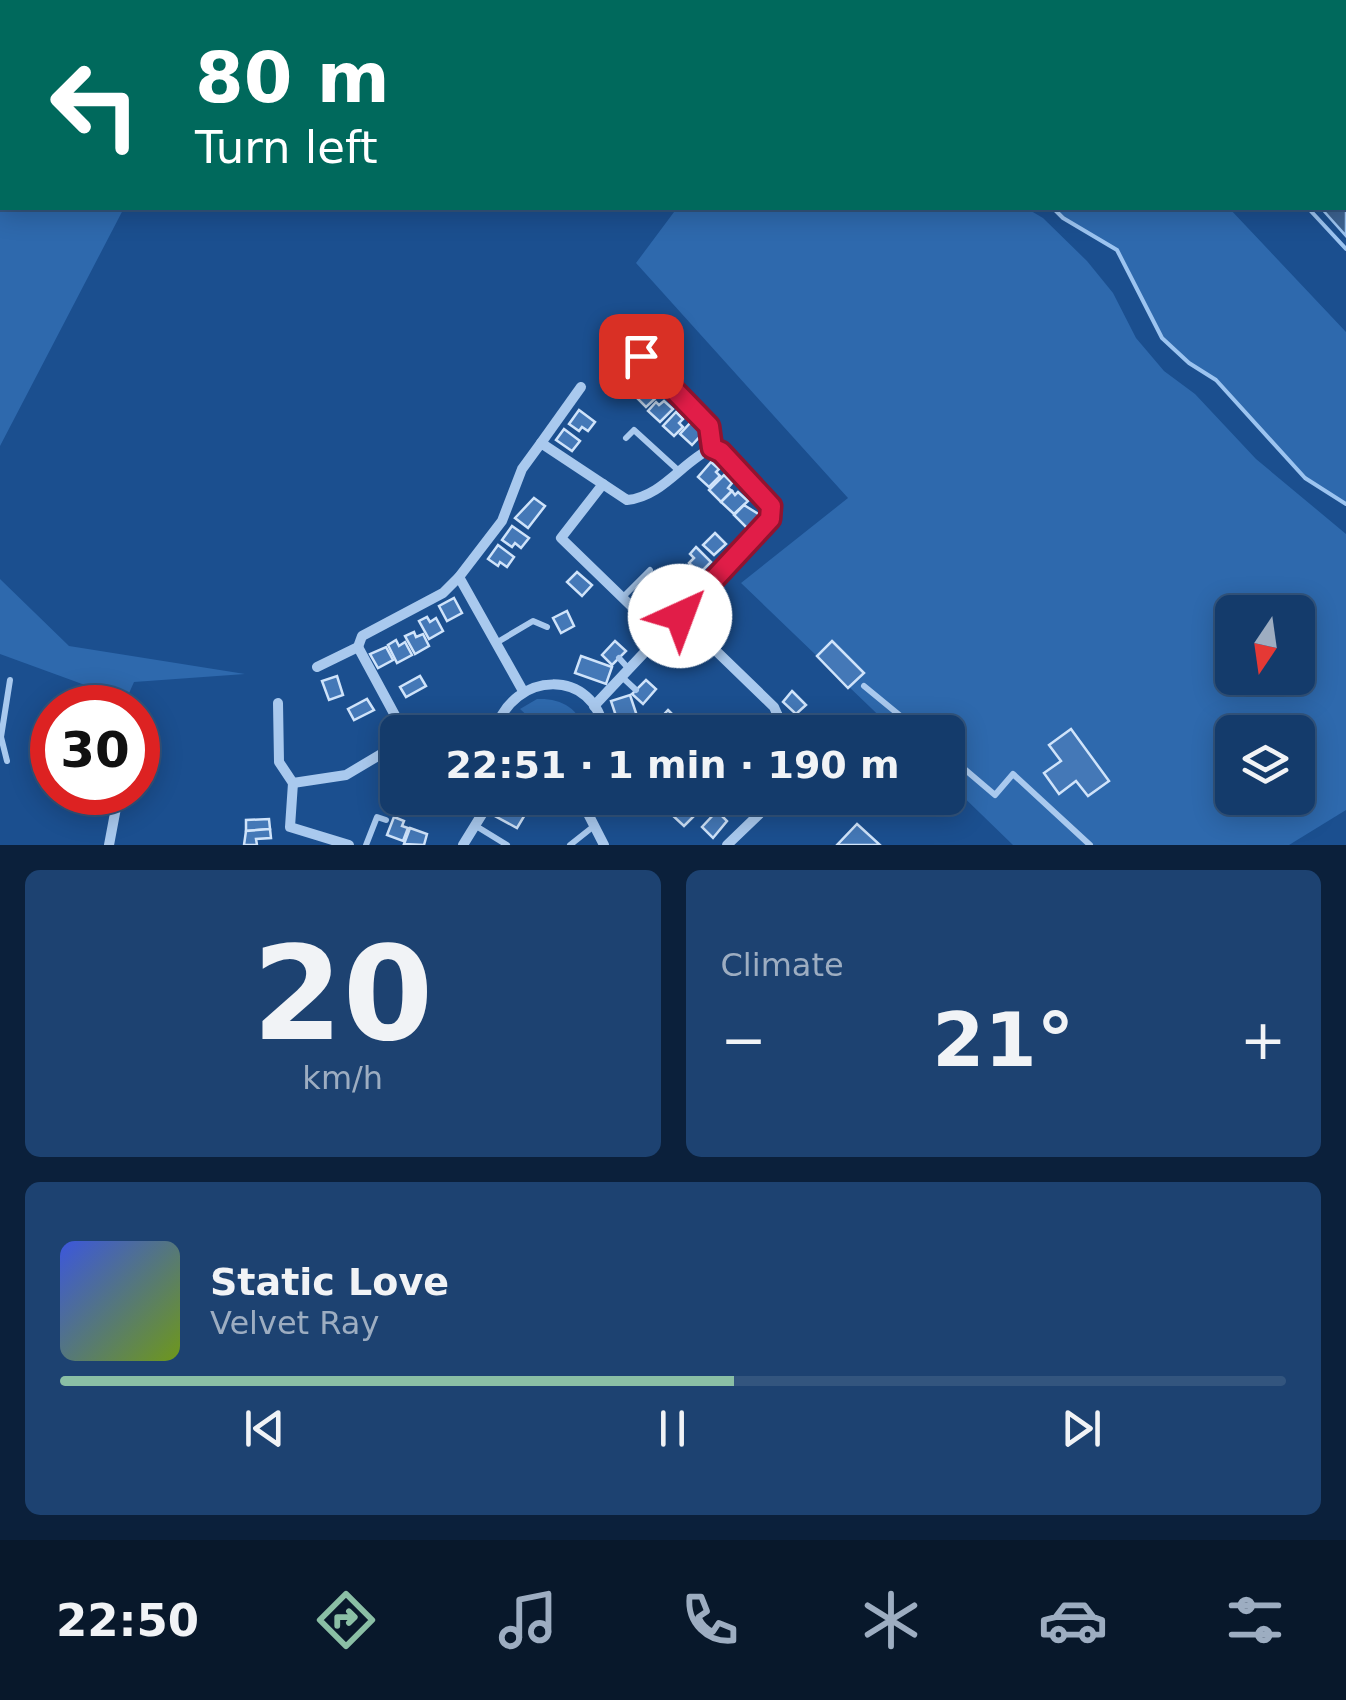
<!DOCTYPE html>
<html lang="en">
<head>
<meta charset="utf-8">
<style>
  body { margin:0; font-family:"DejaVu Sans",sans-serif; background:#1d4271; color:#f1f3f6; height:100vh; display:flex; flex-direction:column; font-size:38px; white-space:nowrap }
  * { box-sizing:border-box; margin:0 }
  p { font-size:32px; color:#9dadc1 }
  .icon { flex:none; width:55px; height:55px; fill:none; stroke:currentColor; stroke-width:2; stroke-linecap:round; stroke-linejoin:round }
  .map { position:relative; height:845px; overflow:hidden }
  .side { display:flex; flex-direction:column; gap:25px; padding:25px; background:#0b203b; flex:1 }
  .side>* { flex:none }
  .banner { position:absolute; left:0px; top:0px; width:1348px; height:210px; box-shadow:0 5px 25px #0003,0 0 0 2px #33557e; background:#00695c; color:#fff; overflow:hidden }
  .needle { width:65px; rotate:193deg }
  .tools { position:absolute; left:1215px; top:595px; display:grid; gap:20px }
  .tools a { display:grid; place-items:center; width:100px; height:100px; border-radius:15px; background:#143b6b; box-shadow:0 5px 25px #0003,0 0 0 2px #33557e; font-size:50px }
  .speed { position:absolute; left:30px; top:685px; display:flex; gap:20px; font-size:50px; font-weight:700; text-align:center }
  .speed>* { display:grid; place-content:center; width:130px; height:130px; border-radius:50%; background:#143b6b; box-shadow:0 5px 25px #0003,0 0 0 2px #33557e; line-height:1 }
  .speed .limit { border:15px solid #d22; background:#fff; color:#111 }
  .pin { position:absolute; display:grid; place-items:center; width:85px; height:85px; color:#fff; margin:-42px; border-radius:20px; box-shadow:0 5px 15px #0006 }
  .me { position:absolute; width:110px; margin:-55px; rotate:43deg; stroke-linejoin:round; filter:drop-shadow(0 0 8px #0008) }
  .turn { display:flex; align-items:center; gap:35px; height:210px; padding:0 30px; font-size:45px }
  .turn .icon { width:130px; height:130px; stroke-width:2.5 }
  .turn b { display:block; font-size:70px; line-height:85px }
  .big { font-size:75px; font-weight:600; line-height:1.1 }
  .side .card { flex:1; display:flex; flex-direction:column; justify-content:center; gap:15px; min-width:0; padding:0 35px; border-radius:15px; background:#1d4271 }
  .side .dial { align-items:center; gap:0 }
  .dial b { font-size:130px; line-height:1 }
  .song { display:flex; align-items:center; gap:30px }
  .cover { width:120px; height:120px; border-radius:15px; background:linear-gradient(135deg,hsl(230 70% 55%),hsl(80 70% 35%)) }
  .played { height:10px; border-radius:5px; background:linear-gradient(90deg,#8abfa5 55%,#33557e 55%) }
  .keys { display:flex; justify-content:space-around; direction:ltr }
  .heat { display:flex; justify-content:space-between; align-items:center; font-size:55px; direction:ltr }
  .side .tiles { flex:1; display:grid; gap:25px; grid-template-columns:1fr 1fr }
  .card:last-child { grid-column:span 2 }
  .trip { position:absolute; left:380px; top:715px; width:585px; height:100px; border-radius:15px; background:#143b6b; box-shadow:0 5px 25px #0003,0 0 0 2px #33557e; font-weight:600; line-height:100px; text-align:center }
  .tab-bar { display:flex; height:160px; justify-content:space-around; align-items:center; background:#08182b; color:#9dadc1 }
  .tab-bar .icon { width:70px; height:70px }
  .tab-bar .active { color:#8abfa5 }
  .tab-bar b { font-size:45px; color:#f1f3f6 }
  .map>svg:first-child { display:block }
</style>
</head>
<body>
<div class="map">
<svg width="1346" height="845" viewBox="0 0 1346 845">
  <rect width="100%" height="100%" fill="#1b4f8f"/>
  <g fill="#2e69ad" fill-rule="evenodd">
    <polygon points="0,0 232,0 2,2 2,208 124,208 0,446"/>
    <path d="M677,208h349l17,10 44,43 26,32 23,45 28,33 31,23 61,65 90,75v276l-57,35h-276l-65,-63v-50h-52l-155,-149 107,-85 -212,-235zM1232,612h66v66h-66zM1232,732h66v66h-66z"/>
    <polygon points="1053,208 1229,208 1346,332 1346,504 1305,478 1216,380 1189,363 1162,338 1117,250 1063,218"/>
    <polygon points="0,579 69,646 245,674 134,682 126,700 0,654"/>
    <path d="M537,699c24,-1 42,9 48,33l-42,-2 -23,-21z"/>
  </g>
  <polygon fill="#3c6290" stroke="#9cc4f0" stroke-width="2.5" points="1161,0 1346,0 1346,236 1321,208 1345,208 1345,2 1158,2"/>
  <g fill="none" stroke-linecap="round" stroke-linejoin="round">
    <g stroke="#9cc4f0" stroke-width="4">
      <polyline points="940,2 943,0"/>
      <polyline points="1108,2 1111,0"/>
      <polyline points="1053,208 1063,218 1117,250 1162,338 1189,363 1216,380 1305,478 1346,504"/>
      <polyline points="1308,208 1346,249"/>
    </g>
  </g>
  <g fill="#4478b7" stroke="#cfe3fa" stroke-width="2.5">
    <polygon points="638,369 648,379 634,392 622,379"/>
    <polygon points="650,384 660,394 646,407 634,395"/>
    <polygon points="664,401 673,409 660,422 648,411 656,402 659,405"/>
    <polygon points="579,410 595,422 588,431 582,427 579,431 569,424"/>
    <polygon points="676,412 683,419 679,423 683,427 674,436 663,426"/>
    <polygon points="691,422 703,433 692,445 680,434"/>
    <polygon points="564,429 580,441 572,451 556,440"/>
    <polygon points="711,462 719,469 716,472 720,476 709,487 698,477"/>
    <polygon points="724,475 732,483 728,488 732,491 721,502 709,490"/>
    <polygon points="732,491 735,495 738,492 748,501 734,514 721,502"/>
    <polygon points="534,498 545,506 528,528 515,518"/>
    <polygon points="744,505 760,515 747,528 734,515"/>
    <polygon points="512,526 529,538 521,548 515,543 512,547 502,540"/>
    <polygon points="715,533 726,544 714,555 703,545"/>
    <polygon points="498,545 514,557 507,567 500,562 498,566 488,559"/>
    <polygon points="696,547 711,562 700,573 689,563 694,558 690,554"/>
    <polygon points="577,572 592,585 582,596 567,582"/>
    <polygon points="454,598 462,613 447,621 439,606"/>
    <polygon points="710,601 722,612 712,622 709,619 706,622 698,614"/>
    <polygon points="567,611 574,626 561,633 553,618"/>
    <polygon points="427,617 430,622 436,618 443,631 429,639 419,621"/>
    <polygon points="414,632 416,637 423,634 429,646 415,654 405,636"/>
    <polygon points="682,635 689,642 685,646 688,649 678,660 668,650"/>
    <polygon points="396,640 399,646 405,642 412,655 397,663 388,645"/>
    <polygon points="615,641 626,651 612,665 602,655"/>
    <polygon points="832,641 864,673 848,688 817,656"/>
    <polygon points="386,647 393,660 378,668 370,654"/>
    <polygon points="581,656 612,667 606,684 575,673"/>
    <polygon points="337,676 343,695 329,700 322,681"/>
    <polygon points="420,676 426,686 406,697 400,687"/>
    <polygon points="646,680 656,689 643,704 632,694"/>
    <polygon points="792,691 806,705 796,714 783,702"/>
    <polygon points="630,695 639,722 620,728 611,701"/>
    <polygon points="367,699 374,710 354,720 348,709"/>
    <polygon points="668,710 680,722 672,731 668,727 665,730 657,722"/>
    <polygon points="1071,729 1109,781 1088,796 1076,781 1059,794 1044,773 1061,761 1049,745"/>
    <polygon points="502,799 526,813 517,828 493,815"/>
    <polygon points="686,803 697,813 684,826 671,814 680,804 683,807"/>
    <polygon points="717,811 727,821 713,838 702,827"/>
    <polygon points="394,817 404,821 402,826 408,828 403,841 387,835"/>
    <polygon points="269,819 270,829 246,831 246,820"/>
    <polygon points="857,824 880,845 837,845"/>
    <polygon points="410,828 427,834 424,845 404,844"/>
    <polygon points="270,829 271,838 256,839 257,845 244,845 246,831"/>
  </g>
  <g fill="none" stroke-linecap="round" stroke-linejoin="round">
    <g stroke="#a9c9ee" stroke-width="6">
      <polyline points="626,438 634,430 680,472"/>
      <polyline points="623,597 650,570"/>
      <polyline points="496,643 533,621 547,627"/>
      <polyline points="619,658 628,668"/>
      <polyline points="622,677 636,690"/>
      <polyline points="864,686 920,732"/>
      <polyline points="948,755 995,795 1013,774 1090,845"/>
      <polyline points="7,761 1,737 10,680"/>
      <polyline points="476,826 507,845"/>
      <polyline points="366,845 377,817 386,820"/>
      <polyline points="570,845 594,826"/>
    </g>
    <g stroke="#a9c9ee" stroke-width="10">
      <polyline points="641,356 709,426 712,448"/>
      <polyline points="541,443 581,387"/>
      <polyline points="603,484 561,538 661,635"/>
      <polyline points="459,577 523,691"/>
      <polyline points="680,616 774,707 778,716 763,732"/>
      <polyline points="358,647 404,732"/>
      <path d="M317,667l41,-20 4,-11 81,-43 16,-16 43,-56 20,-52 19,-26 86,57c35,-3 56,-39 85,-52l9,4 50,54 -1,13 -176,187"/>
      <polyline points="278,703 279,762 293,783"/>
      <polyline points="778,716 795,732"/>
      <path d="M495,732c17,-63 101,-64 109,0"/>
      <polyline points="841,732 853,720"/>
      <polyline points="293,783 346,775 398,744"/>
      <polyline points="293,783 290,827 349,845"/>
      <polyline points="580,798 604,845"/>
      <polyline points="109,845 119,792"/>
      <polyline points="463,845 492,798"/>
      <polyline points="727,845 776,798"/>
    </g>
  </g>
  <g fill="none" stroke-linecap="round" stroke-linejoin="round">
    <defs>
      <polyline id="route" points="641,356 709,426 712,448 721,452 771,506 770,519 680,616"/>
    </defs>
    <use href="#route" stroke="#92132f" stroke-width="25"/>
    <use href="#route" stroke="#e11d48" stroke-width="18"/>
  </g>
</svg>
<div class="tools">
<a><svg class="needle" viewBox="-14 -14 28 28"><path d="M0-13l5 13h-10z" fill="#e53935"/><path d="M0 13l5-13h-10z" fill="#9dadc1"/></svg></a>
<a><svg class="icon" aria-label="layers" viewBox="0 0 24 24"><path d="M12 4l9 5-9 5-9-5zM3 14l9 5 9-5"/></svg></a>
</div>
<div class="speed"><div class="limit">30</div></div>
<div class="pin" style="left:641px;top:356px;background:#d93025"><svg class="icon" aria-label="arrive" viewBox="0 0 24 24"><path d="M6 21V4h12l-3 4 3 4H6"/></svg></div>
<svg class="me" style="left:680px;top:616px" viewBox="-20 -20 40 40"><circle r="19" fill="#fff"/><path d="M0-13L10 11 0 6-10 11z" fill="#e11d48"/></svg>
<div class="trip">22:51 · 1 min · 190 m</div>
<div class="banner">
<div class="turn"><svg class="icon" aria-label="left" viewBox="0 0 24 24"><path d="M17 20v-9H6M10 6l-5 5 5 5"/></svg><div><b>80 m</b>Turn left</div></div>
</div>
</div>
<section class="side">
<div class="tiles">
<div class="card dial"><b>20</b><p>km/h</p></div>
<div class="card"><p>Climate</p>
<div class="heat"><a>−</a><b class="big">21°</b><a>+</a></div>
</div>
<div class="card">
<div class="song"><i class="cover"></i><div><b>Static Love</b><p>Velvet Ray</p></div></div>
<div class="played"></div>
<div class="keys"><svg class="icon" aria-label="previous" viewBox="0 0 24 24"><path d="M18 5L8 12l10 7zM5 5v14"/></svg><svg class="icon" aria-label="pause" viewBox="0 0 24 24"><path d="M8 5v14M16 5v14"/></svg><svg class="icon" aria-label="next" viewBox="0 0 24 24"><path d="M6 5l10 7-10 7zM19 5v14"/></svg></div>
</div>
</div>
</section>
<nav class="tab-bar">
<b>22:50</b>
<svg class="icon active" aria-label="directions" viewBox="0 0 24 24"><path d="M12 3l9 9-9 9-9-9zM9 14v-3h6M13 9l2 2-2 2"/></svg>
<svg class="icon" aria-label="music" viewBox="0 0 24 24"><path d="M9 18V5l10-2v13"/><circle cx="6" cy="18" r="3"/><circle cx="16" cy="16" r="3"/></svg>
<svg class="icon" aria-label="phone" viewBox="0 0 24 24"><path d="M5 4h4l2 5-3 2q2 4 5 5l2-3 5 2v4C11 20 4 13 5 4z"/></svg>
<svg class="icon" aria-label="climate" viewBox="0 0 24 24"><path d="M12 3v18M4 7l16 10M4 17L20 7"/></svg>
<svg class="icon" aria-label="car" viewBox="0 0 24 24"><path d="M5 17H2v-5l4-1 3-4h7l3 4 3 1v5h-3M9 17h6M6 11h13"/><circle cx="7" cy="17" r="2"/><circle cx="17" cy="17" r="2"/></svg>
<svg class="icon" aria-label="filters" viewBox="0 0 24 24"><path d="M4 7h16M4 17h16"/><circle cx="9" cy="7" r="2"/><circle cx="15" cy="17" r="2"/></svg>
</nav>
</body>
</html>
